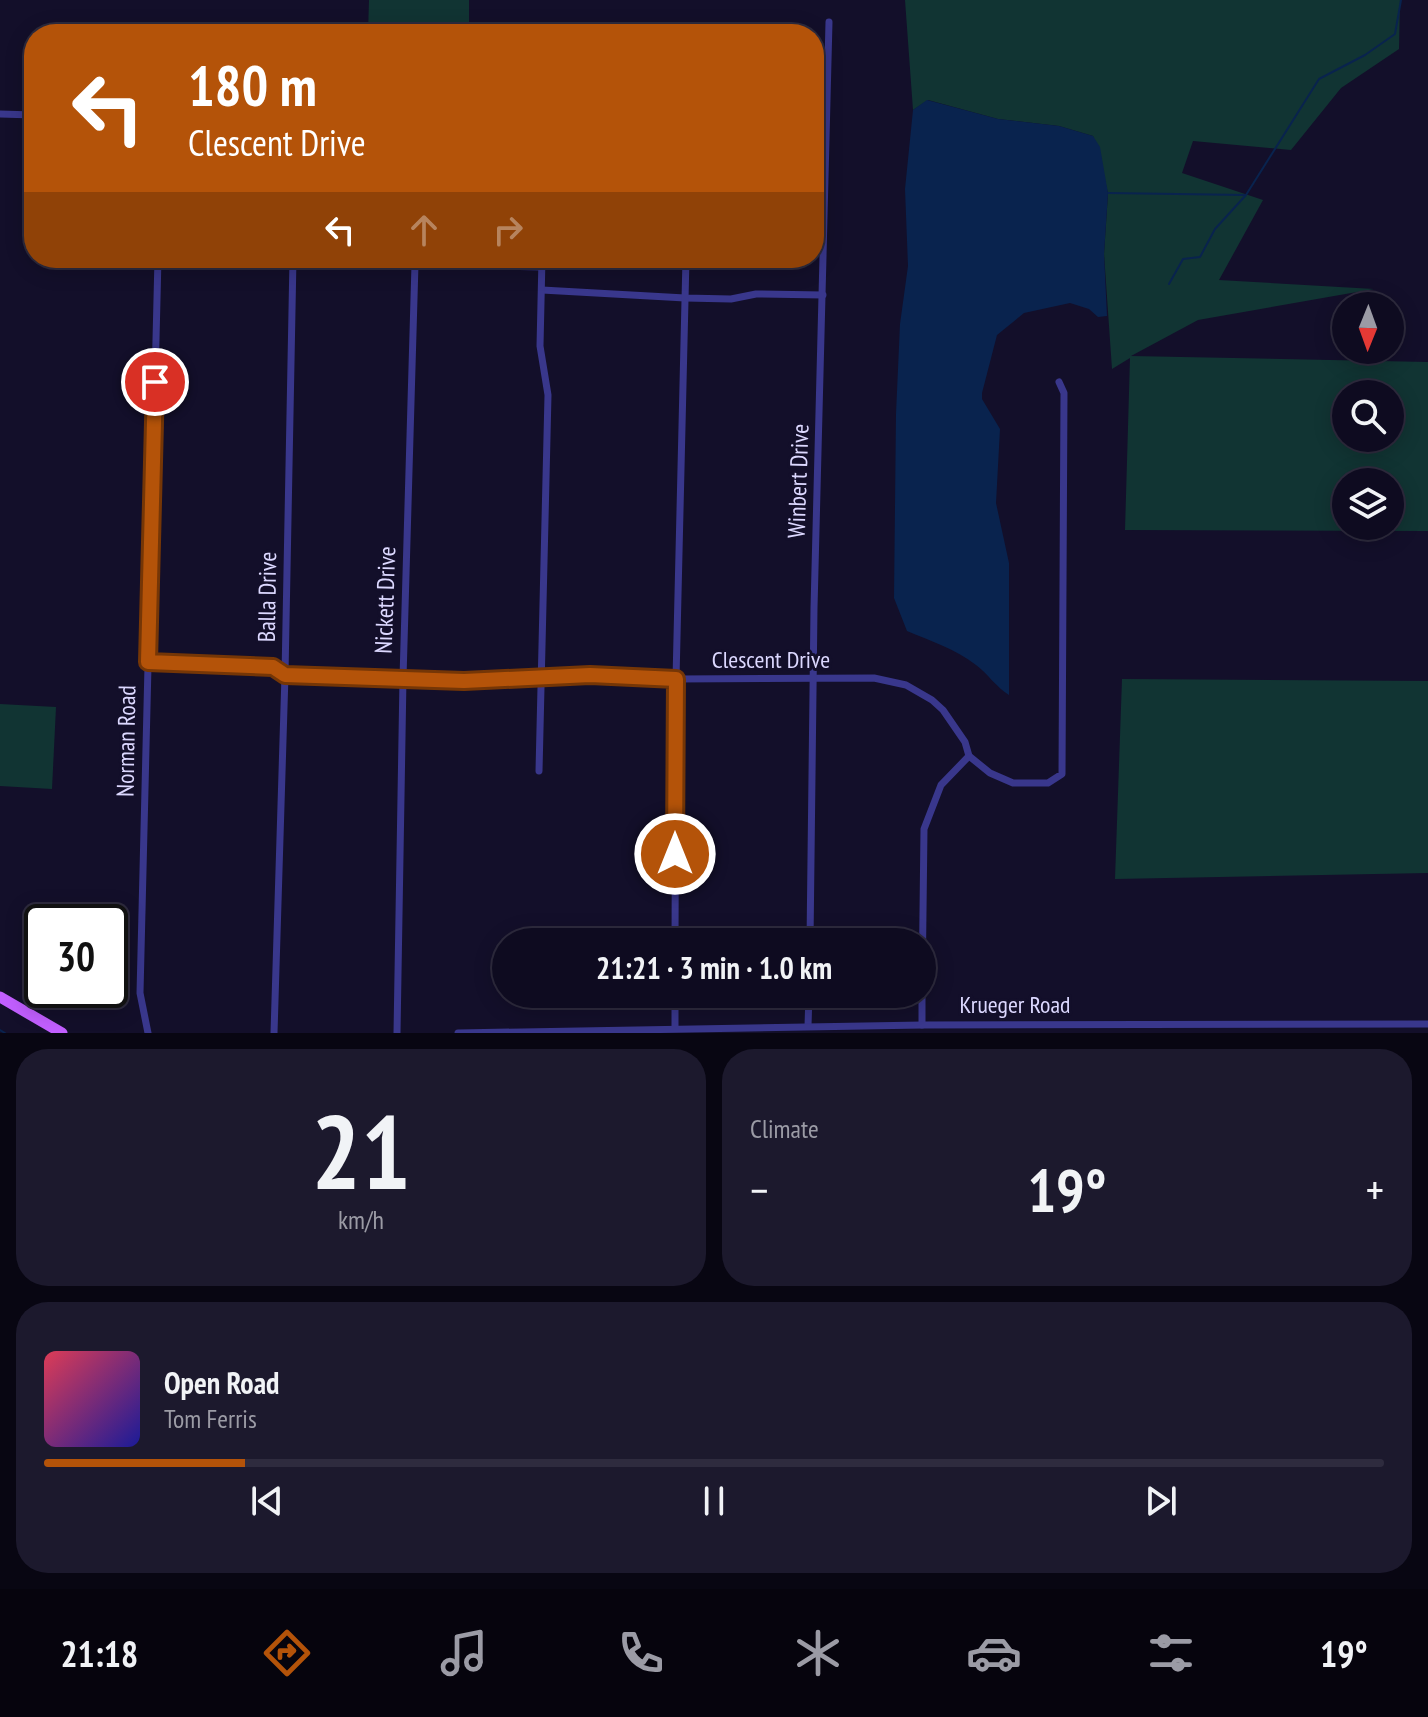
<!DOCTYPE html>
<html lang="en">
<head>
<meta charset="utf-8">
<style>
  body { margin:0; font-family:"PT Sans Narrow",sans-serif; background:#1c192d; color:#f1f3f6; height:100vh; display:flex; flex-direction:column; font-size:30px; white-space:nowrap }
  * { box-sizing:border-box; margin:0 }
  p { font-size:26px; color:#9b9ba5 }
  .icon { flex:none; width:44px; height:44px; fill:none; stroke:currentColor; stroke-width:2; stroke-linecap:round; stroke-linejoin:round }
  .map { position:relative; height:1033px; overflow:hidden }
  .side { display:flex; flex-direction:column; gap:16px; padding:16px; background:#080612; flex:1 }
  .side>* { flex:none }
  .hud { position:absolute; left:24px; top:24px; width:800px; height:244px; border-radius:32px; box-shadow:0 4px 20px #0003,0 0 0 2px #2e2b3e; background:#b45309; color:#fff; overflow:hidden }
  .needle { width:52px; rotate:181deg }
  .buttons { position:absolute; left:1332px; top:292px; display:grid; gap:16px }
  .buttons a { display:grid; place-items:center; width:72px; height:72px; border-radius:50%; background:#0e0b20; box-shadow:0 4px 20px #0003,0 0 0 2px #2e2b3e; font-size:40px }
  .speed { position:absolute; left:24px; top:904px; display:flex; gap:16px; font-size:40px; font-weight:700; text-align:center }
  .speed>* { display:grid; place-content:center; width:104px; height:104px; border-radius:50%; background:#0e0b20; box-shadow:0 4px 20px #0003,0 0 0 2px #2e2b3e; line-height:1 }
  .speed .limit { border:4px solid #111; border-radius:12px; background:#fff; color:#111 }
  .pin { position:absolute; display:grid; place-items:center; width:68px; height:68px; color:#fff; margin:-34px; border:4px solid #fff; border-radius:50%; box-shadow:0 2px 8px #0007 }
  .me { position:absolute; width:88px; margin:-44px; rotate:0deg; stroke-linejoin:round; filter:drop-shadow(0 0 6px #0008) }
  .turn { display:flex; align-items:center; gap:28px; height:168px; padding:0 32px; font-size:36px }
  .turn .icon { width:104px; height:104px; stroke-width:2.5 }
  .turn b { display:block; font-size:56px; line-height:68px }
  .lanes { display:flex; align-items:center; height:76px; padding:0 32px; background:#0003; justify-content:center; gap:40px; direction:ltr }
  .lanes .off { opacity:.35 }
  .big { font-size:60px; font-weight:700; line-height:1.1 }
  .side .tile { flex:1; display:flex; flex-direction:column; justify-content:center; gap:12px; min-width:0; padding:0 28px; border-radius:32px; background:#1c192d }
  .side .dial { align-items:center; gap:0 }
  .dial b { font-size:104px; line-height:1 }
  .song { display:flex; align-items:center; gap:24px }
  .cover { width:96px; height:96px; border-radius:12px; background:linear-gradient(135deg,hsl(350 70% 55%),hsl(240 70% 35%)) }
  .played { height:8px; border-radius:4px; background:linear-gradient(90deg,#b45309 15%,#2e2b3e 15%) }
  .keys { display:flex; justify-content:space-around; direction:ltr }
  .heat { display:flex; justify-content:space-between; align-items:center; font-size:44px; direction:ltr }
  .side .tiles { flex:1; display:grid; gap:16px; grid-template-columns:1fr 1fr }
  .tile:last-child { grid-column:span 2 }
  .trip { position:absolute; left:492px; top:928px; width:444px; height:80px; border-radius:40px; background:#0e0b20; box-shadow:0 4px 20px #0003,0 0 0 2px #2e2b3e; font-weight:700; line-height:80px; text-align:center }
  .menu { display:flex; height:128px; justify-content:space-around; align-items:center; background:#06040d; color:#9b9ba5 }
  .menu .icon { width:56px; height:56px }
  .menu .on { color:#b45309 }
  .menu b { font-size:36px; color:#f1f3f6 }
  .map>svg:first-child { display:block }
</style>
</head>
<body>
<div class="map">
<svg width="1428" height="1033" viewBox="0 0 1428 1033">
  <rect width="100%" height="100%" fill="#130f2a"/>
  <g fill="#113433" fill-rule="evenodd">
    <polygon points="369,0 469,0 469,34 368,34"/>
    <path d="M905,0h495l-1,49 -58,39 -50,62 -98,-9 -11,32 81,27 -44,80 155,9 -176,31 -67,36 297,6v169l-303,-1 5,-172 -18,11 -8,-115 4,-61 -15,-57 -34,-10 -61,-7 -70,-19 -15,10zM1346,394h44v44h-44zM1346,482h44v44h-44z"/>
    <polygon points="1122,679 1428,681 1428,873 1115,879"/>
    <polygon points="0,704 56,707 52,789 0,786"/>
  </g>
  <path fill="#09234e" d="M927,100l71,19 61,7 34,10 7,11 8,46 -4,61 3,62 -9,1 -9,-8 -19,-6 -46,10 -27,22 -15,58v6l18,30 -4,74 13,60v132c-13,-8 -21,-21 -33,-30 -21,-16 -45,-24 -69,-34l-13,-33 2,-184 4,-90 8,-58 -3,-77 8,-79z"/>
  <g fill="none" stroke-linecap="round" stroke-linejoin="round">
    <g stroke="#09234e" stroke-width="2">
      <polyline points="1108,193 1245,195"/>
      <polyline points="1169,284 1183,259 1200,257 1215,229 1246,195 1319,79 1365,55 1395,34 1401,0"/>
      <polyline points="0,1030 5,1033"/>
    </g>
    <g stroke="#39378c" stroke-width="7">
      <polyline points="679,34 679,33"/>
      <polyline points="0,114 34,115"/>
      <polyline points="293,261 542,267"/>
      <polyline points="542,290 685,298 731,299 756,294 823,295"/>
      <polyline points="148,662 273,667 285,675 464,681 590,675 676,679 874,678 906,685 932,700 943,710 965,742 969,756 990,773 1013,783 1048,783 1062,774 1064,393 1059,382"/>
      <polyline points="539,771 548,395 540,346 542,258"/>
      <polyline points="675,942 676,679 686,258"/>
      <polyline points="810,942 814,608 829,22"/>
      <polyline points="922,994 924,829 941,785 969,756"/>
      <polyline points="922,1025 922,994"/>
      <polyline points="808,1026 809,994"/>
      <polyline points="675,1028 675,994"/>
      <polyline points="148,1033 140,993 158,258"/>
      <polyline points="274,1033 285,675 293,258"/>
      <polyline points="397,1033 403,678 415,264"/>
      <polyline points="458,1033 922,1025 1428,1024"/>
    </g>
    <polyline stroke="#c25fff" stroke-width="11" points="0,997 62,1033"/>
  </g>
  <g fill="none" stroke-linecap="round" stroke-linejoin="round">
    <defs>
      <polyline id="route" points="155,382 148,662 273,667 285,675 464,681 590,675 676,679 675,854"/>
    </defs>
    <use href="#route" stroke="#753606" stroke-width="20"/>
    <use href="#route" stroke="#b45309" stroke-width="14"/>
  </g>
  <g text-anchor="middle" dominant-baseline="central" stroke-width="6" stroke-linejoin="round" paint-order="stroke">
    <g font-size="24" fill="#dcd8ff" stroke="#130f2a">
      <text transform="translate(798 481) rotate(-88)">Winbert Drive</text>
      <text transform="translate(267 597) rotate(-89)">Balla Drive</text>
      <text transform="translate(385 600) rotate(-88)">Nickett Drive</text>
      <text x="771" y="659">Clescent Drive</text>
      <text transform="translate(126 741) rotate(-89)">Norman Road</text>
      <text x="1015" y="1004">Krueger Road</text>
    </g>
  </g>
</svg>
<div class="buttons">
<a><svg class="needle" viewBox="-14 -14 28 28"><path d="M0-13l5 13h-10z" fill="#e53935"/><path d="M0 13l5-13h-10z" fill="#9b9ba5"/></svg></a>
<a><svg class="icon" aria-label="search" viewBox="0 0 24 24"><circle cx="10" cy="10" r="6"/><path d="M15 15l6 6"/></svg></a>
<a><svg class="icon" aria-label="layers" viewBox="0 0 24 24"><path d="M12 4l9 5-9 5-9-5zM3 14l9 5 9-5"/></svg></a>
</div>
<div class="speed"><div class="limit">30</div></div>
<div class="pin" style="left:155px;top:382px;background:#d93025"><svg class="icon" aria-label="arrive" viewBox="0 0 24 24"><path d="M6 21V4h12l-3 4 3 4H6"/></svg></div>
<svg class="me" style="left:675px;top:854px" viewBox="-20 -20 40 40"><circle r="17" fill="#b45309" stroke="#fff" stroke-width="3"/><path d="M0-11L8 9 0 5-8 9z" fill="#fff"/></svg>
<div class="trip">21:21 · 3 min · 1.0 km</div>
<div class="hud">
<div class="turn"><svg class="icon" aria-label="left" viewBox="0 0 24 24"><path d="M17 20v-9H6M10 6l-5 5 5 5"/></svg><div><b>180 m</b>Clescent Drive</div></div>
<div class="lanes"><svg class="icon" aria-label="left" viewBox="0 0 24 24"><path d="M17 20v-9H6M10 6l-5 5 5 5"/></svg><svg class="icon off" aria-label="ahead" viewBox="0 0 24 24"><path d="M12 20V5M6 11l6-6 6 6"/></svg><svg class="icon off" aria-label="right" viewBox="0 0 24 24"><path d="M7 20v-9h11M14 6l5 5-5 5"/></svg></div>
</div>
</div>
<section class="side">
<div class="tiles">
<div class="tile dial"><b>21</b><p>km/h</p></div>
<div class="tile"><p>Climate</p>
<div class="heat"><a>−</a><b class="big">19°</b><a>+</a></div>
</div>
<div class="tile">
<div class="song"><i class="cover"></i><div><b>Open Road</b><p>Tom Ferris</p></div></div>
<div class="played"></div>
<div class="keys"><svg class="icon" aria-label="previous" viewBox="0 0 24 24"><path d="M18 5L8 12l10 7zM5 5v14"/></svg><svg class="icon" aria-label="pause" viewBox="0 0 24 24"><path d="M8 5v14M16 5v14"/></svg><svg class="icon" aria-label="next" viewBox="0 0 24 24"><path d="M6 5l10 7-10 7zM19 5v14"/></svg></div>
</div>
</div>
</section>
<nav class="menu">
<b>21:18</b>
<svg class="icon on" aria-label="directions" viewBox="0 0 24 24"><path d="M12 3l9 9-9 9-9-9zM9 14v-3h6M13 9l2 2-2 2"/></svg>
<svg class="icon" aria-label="music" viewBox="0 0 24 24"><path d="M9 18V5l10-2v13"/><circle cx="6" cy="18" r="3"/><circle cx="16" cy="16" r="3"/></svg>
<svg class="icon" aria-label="phone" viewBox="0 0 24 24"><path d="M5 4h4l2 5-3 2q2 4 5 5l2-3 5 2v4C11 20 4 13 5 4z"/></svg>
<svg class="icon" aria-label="climate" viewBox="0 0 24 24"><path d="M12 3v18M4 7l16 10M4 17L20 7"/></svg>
<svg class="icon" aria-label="car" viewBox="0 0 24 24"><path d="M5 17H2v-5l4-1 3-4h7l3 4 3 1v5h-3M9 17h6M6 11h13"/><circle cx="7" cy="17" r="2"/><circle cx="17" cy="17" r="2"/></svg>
<svg class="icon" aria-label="filters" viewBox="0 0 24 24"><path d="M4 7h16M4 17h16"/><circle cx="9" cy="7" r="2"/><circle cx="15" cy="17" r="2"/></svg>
<b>19°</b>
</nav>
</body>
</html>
